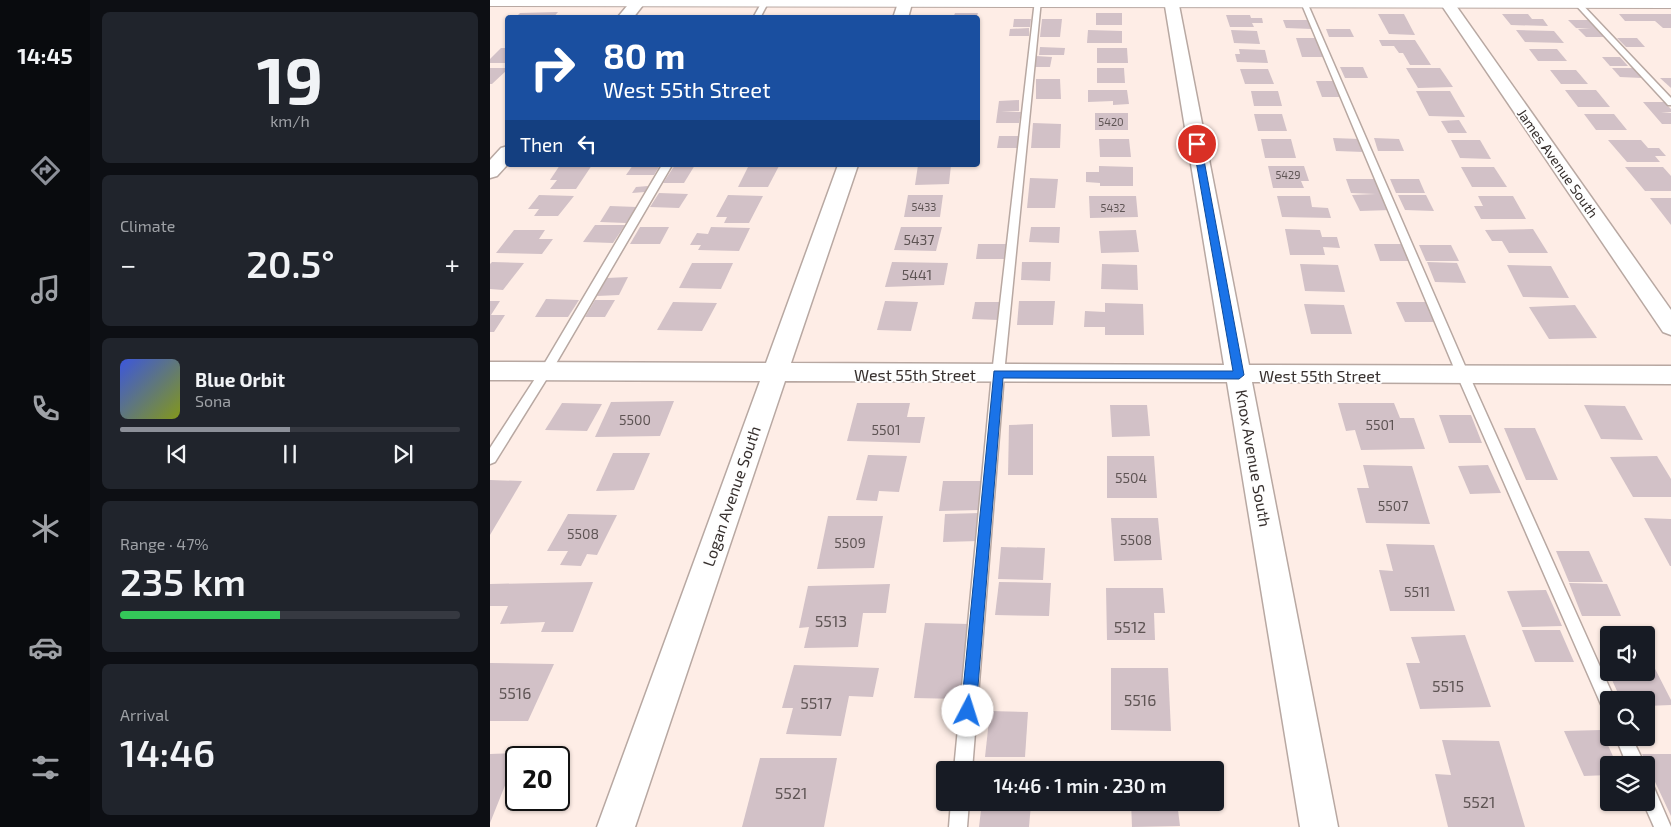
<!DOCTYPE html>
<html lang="en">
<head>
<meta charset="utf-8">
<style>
  body { margin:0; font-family:"Exo 2",sans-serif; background:#20242c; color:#f1f3f6; height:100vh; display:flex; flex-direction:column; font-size:19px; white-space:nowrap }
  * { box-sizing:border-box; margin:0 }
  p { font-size:16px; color:#9ea1a6 }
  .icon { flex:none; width:28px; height:28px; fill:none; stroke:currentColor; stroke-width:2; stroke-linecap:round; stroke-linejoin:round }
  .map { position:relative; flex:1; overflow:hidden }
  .details { display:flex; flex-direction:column; gap:12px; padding:12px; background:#0d0f14; width:400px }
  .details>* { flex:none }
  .banner { position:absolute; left:15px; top:15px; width:475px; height:152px; border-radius:5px; box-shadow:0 1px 4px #0004; background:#1a4fa0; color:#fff; overflow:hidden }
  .buttons { position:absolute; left:1110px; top:626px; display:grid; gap:10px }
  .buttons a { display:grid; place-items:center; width:55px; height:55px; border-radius:5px; background:#171b24; box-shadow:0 1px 4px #0004; font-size:25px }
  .speed { position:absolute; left:15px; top:746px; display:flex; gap:10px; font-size:25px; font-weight:700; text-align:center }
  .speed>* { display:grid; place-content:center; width:65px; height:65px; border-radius:50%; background:#171b24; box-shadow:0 1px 4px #0004; line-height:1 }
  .speed .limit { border:2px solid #111; border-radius:8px; background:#fff; color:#111 }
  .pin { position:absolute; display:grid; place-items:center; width:42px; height:42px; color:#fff; margin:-21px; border:2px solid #fff; border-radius:50%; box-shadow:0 1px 5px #0007 }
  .me { position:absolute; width:55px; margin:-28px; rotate:5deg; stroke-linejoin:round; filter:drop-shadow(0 0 4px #0008) }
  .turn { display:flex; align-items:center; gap:18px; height:105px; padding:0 15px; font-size:22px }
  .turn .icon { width:65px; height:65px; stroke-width:2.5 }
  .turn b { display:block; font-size:35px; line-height:42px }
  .then { display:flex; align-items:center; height:48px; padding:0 15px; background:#0003; gap:10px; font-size:19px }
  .big { font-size:38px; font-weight:600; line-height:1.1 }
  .details .tile { flex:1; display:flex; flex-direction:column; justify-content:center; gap:8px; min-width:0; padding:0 18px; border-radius:8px; background:#20242c }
  .details .dial { align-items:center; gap:0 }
  .dial b { font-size:65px; line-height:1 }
  .song { display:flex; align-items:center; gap:15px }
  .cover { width:60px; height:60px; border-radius:8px; background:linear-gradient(135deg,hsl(230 70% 55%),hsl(70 70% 35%)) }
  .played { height:5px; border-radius:2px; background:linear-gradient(90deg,#8c9099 50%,#363941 50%) }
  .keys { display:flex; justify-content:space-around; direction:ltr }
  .heat { display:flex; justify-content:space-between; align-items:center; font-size:28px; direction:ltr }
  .charge { height:8px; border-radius:4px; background:linear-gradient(90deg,#34c759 47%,#363941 0) }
  .trip { position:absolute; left:446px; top:761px; width:288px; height:50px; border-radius:5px; background:#171b24; box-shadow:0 1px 4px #0004; font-weight:600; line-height:50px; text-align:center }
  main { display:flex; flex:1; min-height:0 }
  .menu { display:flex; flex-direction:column; width:90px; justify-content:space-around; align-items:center; background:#090b0e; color:#9ea1a6 }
  .menu .icon { width:35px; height:35px }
  .menu .on { color:#8c9099 }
  .menu b { font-size:22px; color:#f1f3f6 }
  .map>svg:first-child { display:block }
</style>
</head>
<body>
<main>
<nav class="menu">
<b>14:45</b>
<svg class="icon on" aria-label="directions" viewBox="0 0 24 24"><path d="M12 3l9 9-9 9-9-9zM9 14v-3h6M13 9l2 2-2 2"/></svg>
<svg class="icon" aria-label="music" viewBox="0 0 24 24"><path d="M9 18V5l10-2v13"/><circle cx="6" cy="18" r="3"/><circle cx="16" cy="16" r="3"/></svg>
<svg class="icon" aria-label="phone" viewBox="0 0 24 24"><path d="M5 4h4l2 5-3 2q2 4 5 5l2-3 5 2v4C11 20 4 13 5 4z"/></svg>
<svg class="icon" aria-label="climate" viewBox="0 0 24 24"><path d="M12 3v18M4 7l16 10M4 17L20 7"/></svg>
<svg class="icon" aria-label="car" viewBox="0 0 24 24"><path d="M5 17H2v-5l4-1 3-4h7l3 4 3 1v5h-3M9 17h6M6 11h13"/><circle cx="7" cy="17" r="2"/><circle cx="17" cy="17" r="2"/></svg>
<svg class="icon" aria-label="filters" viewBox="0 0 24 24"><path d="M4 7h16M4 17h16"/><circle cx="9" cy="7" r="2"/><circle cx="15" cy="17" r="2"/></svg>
</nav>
<section class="details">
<div class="tile dial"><b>19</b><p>km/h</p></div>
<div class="tile"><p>Climate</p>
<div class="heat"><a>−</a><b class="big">20.5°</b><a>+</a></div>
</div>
<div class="tile">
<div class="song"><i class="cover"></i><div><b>Blue Orbit</b><p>Sona</p></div></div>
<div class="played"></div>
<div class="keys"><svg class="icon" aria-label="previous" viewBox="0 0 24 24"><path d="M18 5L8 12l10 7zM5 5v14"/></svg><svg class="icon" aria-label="pause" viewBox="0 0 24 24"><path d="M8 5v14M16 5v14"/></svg><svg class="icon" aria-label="next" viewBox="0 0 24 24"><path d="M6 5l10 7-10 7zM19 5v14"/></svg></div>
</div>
<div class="tile"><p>Range · 47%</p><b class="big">235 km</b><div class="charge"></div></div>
<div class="tile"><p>Arrival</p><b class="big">14:46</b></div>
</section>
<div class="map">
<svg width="1181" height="827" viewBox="0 0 1181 827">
  <rect width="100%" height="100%" fill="#feede6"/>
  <g fill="#d2c1c7">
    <polygon points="68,12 63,18 25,18 30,13"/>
    <polygon points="465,13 488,13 486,18 463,18"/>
    <rect x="606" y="13" width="26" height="12"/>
    <polygon points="888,14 914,14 925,35 899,34"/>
    <polygon points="1012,14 1038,14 1042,19 1053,19 1058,26 1021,25"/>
    <polygon points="1129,14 1181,14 1181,28 1173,28 1165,21 1135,21"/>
    <polygon points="191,15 224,16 223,18 189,18"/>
    <polygon points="327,15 356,15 355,18 326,18"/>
    <polygon points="736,15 760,15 761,18 772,18 773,23 762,23 764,27 740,27"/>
    <polygon points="524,19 541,19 540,27 523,27"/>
    <polygon points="552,19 572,19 570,37 550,37"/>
    <polygon points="793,20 819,20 822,29 796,28"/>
    <polygon points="1078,20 1098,20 1114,37 1096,37 1088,29 1101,29 1086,28"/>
    <polygon points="539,28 539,36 519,36 520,29"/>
    <polygon points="836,29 860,29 864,37 839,37"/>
    <polygon points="598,30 632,31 632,43 597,43"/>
    <polygon points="741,30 767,31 770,44 744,43"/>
    <polygon points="1026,30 1064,31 1074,43 1035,42"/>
    <polygon points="806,38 827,38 835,57 812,57"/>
    <polygon points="1127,38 1147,38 1155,47 1136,47"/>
    <polygon points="889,40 925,40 941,65 920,65 913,53 909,53 904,46 892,46"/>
    <polygon points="550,47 575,48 574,55 549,55"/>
    <polygon points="11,48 18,48 18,63 0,63 0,59"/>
    <polygon points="607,48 637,48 638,63 607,63"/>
    <polygon points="749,49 775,50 778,63 747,62 745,54 750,54"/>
    <polygon points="1039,49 1067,49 1077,61 1048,61"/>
    <polygon points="546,56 562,57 560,67 545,67"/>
    <polygon points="1112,57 1130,57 1138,66 1120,66"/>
    <polygon points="850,67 873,67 878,78 855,78"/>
    <polygon points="0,68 18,68 18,69 2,84 0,84"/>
    <polygon points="607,68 634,68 635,83 607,83"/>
    <polygon points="916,68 950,68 963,87 928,88"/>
    <polygon points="1122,68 1144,68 1152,78 1130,77"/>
    <polygon points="750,69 778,69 784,84 755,84"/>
    <polygon points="1060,70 1086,70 1098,84 1071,84"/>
    <polygon points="1170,78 1181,78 1181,88"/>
    <polygon points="546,79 570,79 571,99 546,99"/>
    <polygon points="826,81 843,81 850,97 832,97"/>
    <polygon points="598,90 637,90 639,104 623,105 623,101 598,102"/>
    <polygon points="1075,90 1106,90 1120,107 1088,107"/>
    <polygon points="761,91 788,91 792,106 764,106"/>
    <polygon points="926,91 960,91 975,117 939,116"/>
    <polygon points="529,100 529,111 511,112 531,112 529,123 506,123 509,101"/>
    <polygon points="1153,102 1174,102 1181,109 1181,112 1171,113 1181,113 1181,124 1172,124"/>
    <rect x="605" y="113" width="33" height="17"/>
    <polygon points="764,114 792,114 797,131 768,131"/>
    <polygon points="1094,114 1124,114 1137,130 1106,130"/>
    <polygon points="969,120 977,133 958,133 951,121"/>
    <polygon points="543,123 571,124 570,148 541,148"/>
    <polygon points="509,136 529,136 527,148 507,148"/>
    <polygon points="843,138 870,139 874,152 846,151"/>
    <polygon points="884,138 909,139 914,151 888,151"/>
    <polygon points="609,139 639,139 641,157 610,157"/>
    <polygon points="771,139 801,139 806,158 775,158"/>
    <polygon points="961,140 990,140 1001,159 970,158"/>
    <polygon points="1118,140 1151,140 1158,148 1169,148 1176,156 1165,156 1170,162 1137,162"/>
    <polygon points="70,165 102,165 86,189 60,189 67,180 60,180"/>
    <polygon points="143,165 170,165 164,175 136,175"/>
    <polygon points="185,165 205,165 194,183 173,183"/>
    <polygon points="259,165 289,166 278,187 248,187"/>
    <polygon points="428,165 461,165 459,184 425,185"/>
    <polygon points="609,166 643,167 643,186 610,186 610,183 596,182 596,172 609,172"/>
    <polygon points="778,166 814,166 819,181 811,181 814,188 783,188"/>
    <polygon points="971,167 1004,167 1017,187 982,187"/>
    <polygon points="1135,167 1173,167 1181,176 1181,191 1155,191"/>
    <polygon points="540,178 568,179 565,208 537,208"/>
    <polygon points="856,179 887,179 901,210 870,211 862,195 886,194 861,193"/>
    <polygon points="900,179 929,179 935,193 906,193"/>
    <polygon points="158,186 155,192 142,193 146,187"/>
    <polygon points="169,193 198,194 189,208 160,207"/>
    <polygon points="49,195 84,196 68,216 44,216 49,209 38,209"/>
    <polygon points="238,195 273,196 259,223 234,223 237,217 226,217"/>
    <polygon points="418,195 453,195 450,217 414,217"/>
    <polygon points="908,195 936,195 944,211 915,210"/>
    <polygon points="599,196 646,196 648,217 600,218"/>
    <polygon points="787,196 820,196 822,207 838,208 841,218 792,217"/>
    <polygon points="988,196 1023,196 1036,219 991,219 984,206 993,206"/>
    <polygon points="1160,198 1181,198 1181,225"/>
    <polygon points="120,206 147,207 136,223 110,222"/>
    <polygon points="105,225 135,225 123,243 93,242"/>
    <polygon points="150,227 179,227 170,244 140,244"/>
    <polygon points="221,227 260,228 249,251 208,250 211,245 200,245 207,233 218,234"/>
    <polygon points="411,227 452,227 446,251 404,250"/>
    <polygon points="541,227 570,227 569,243 539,242"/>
    <polygon points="795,229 830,230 832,237 847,237 850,248 833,247 835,255 800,255"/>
    <polygon points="1043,229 1058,253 1019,253 1012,241 1002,241 995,230"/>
    <polygon points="24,230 55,230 49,239 63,239 52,254 6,253"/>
    <polygon points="646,230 649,252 611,253 609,231"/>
    <polygon points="488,244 519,244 517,259 486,259"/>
    <polygon points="884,244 912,244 919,261 890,261"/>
    <polygon points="929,245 961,245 969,261 936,261"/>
    <polygon points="2,262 34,263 13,290 0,289 0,264"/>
    <polygon points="402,262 458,263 454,285 395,287"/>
    <polygon points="532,262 561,262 560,281 531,280"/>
    <polygon points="937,262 967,263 976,283 945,282"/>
    <polygon points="202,263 243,263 231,289 189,288"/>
    <polygon points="612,264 647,265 648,290 611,289"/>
    <polygon points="810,264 848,265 855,292 815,291"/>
    <polygon points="1017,265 1061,266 1079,298 1033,297"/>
    <polygon points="138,277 129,295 107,296 117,278"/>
    <polygon points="56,299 89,300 78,317 45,317"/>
    <polygon points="105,300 125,300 115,317 95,317"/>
    <polygon points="0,301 10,301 1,315 15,315 4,332 0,332"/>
    <polygon points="395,301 428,302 421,331 387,330"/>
    <polygon points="529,301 565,301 563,325 527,325"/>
    <polygon points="183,302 227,303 212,331 167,330"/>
    <polygon points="485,302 512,302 509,320 482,319"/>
    <polygon points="906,302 936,302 945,322 915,322"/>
    <polygon points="615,303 653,304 654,335 615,335 615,327 594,327 595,311 615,312"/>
    <polygon points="814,304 854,305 862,334 821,334"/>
    <polygon points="1085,305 1107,338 1059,339 1039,307"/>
    <polygon points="184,401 170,436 105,437 121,402"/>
    <polygon points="72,403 112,404 97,431 55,430"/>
    <polygon points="367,403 420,403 417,417 435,417 430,443 357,441"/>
    <polygon points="848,403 904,403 910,418 924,418 935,449 871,450 865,430 856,431"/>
    <polygon points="620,405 657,405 660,436 622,437"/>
    <polygon points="1094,405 1135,406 1153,440 1111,439"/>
    <polygon points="949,415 981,415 992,443 959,443"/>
    <polygon points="543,424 543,475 518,475 519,425"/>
    <polygon points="1014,428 1045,428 1068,480 1036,480"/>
    <polygon points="123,453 160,453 144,490 106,491"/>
    <polygon points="378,455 417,456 409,492 389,491 387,501 366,500"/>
    <polygon points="617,456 664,456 667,498 617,498"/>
    <polygon points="1167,456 1181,479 1181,497 1143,497 1120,457"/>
    <polygon points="873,465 922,466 940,524 876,523 867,488 879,488"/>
    <polygon points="998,465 1011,493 980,494 968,466"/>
    <polygon points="0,480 32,481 0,535"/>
    <polygon points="453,481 493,481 491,510 449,511"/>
    <polygon points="490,513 489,541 453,542 455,514"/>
    <polygon points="78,514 127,515 107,555 97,554 91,566 70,565 78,551 57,551"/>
    <polygon points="338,516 393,516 384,568 327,569"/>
    <polygon points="621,518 668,518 672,560 624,561"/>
    <polygon points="1154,518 1181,519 1181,566 1180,566"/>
    <polygon points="896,544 944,545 965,611 900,611 889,570 903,571"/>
    <polygon points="511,547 555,548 553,580 508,579"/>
    <polygon points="1066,551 1099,551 1113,582 1079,582"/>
    <polygon points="103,582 83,632 51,632 55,622 10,624 18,606 0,606 0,584"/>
    <polygon points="509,582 561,583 559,616 505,615"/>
    <polygon points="1079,583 1117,584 1131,616 1092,616"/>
    <polygon points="400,584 396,613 373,613 368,647 314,648 319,627 309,628 318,586"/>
    <polygon points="616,588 673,588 675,613 664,613 665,640 617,640"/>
    <polygon points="1056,590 1072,626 1032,627 1017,591"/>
    <polygon points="435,623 480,624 471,699 424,698"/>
    <polygon points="1032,630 1070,630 1084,662 1045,662"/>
    <polygon points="975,635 1001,707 930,709 916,663 930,663 921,637"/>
    <polygon points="1156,661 1161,661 1181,700 1181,705 1156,706 1156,700 1131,700 1114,662 1119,662 1119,672 1156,672"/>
    <polygon points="0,663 64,664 38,721 0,721"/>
    <polygon points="304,665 389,668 383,697 359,696 351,736 296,734 303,708 292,708"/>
    <polygon points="621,668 678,668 681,731 621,730"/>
    <polygon points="500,711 538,712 535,757 495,757"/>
    <polygon points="1111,730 1127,765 1119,765 1119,775 1094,776 1074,731"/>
    <polygon points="952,740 1009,741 1035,827 958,827 945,774 961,775"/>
    <polygon points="29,753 26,758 0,823 0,754"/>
    <polygon points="1152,754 1181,754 1181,816"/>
    <polygon points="270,758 347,758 334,827 252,827"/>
    <polygon points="683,761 684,770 639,770 638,762"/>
    <polygon points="492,802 541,804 539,827 489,827"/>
    <polygon points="641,802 687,802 690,826 642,827"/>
  </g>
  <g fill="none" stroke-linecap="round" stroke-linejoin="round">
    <defs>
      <g id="service">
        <polygon points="273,0 279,1 270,18 263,18"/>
        <polygon points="545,0 551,0 514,374 482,770 464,770 502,374"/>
        <polygon points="810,0 816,0 979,375 1125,700 1119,700 1119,712 1113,709 967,375"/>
        <polygon points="1081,0 1088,0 1181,98 1181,105 1178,105"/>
        <polygon points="172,165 182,165 61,372 5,462 0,464 0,448 50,371"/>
        <polygon points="1126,738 1142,738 1155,765 1137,765"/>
        <polygon points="1156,780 1162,783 1181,827 1164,827 1153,802 1156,802"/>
        <polygon points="461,802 479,802 477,827 459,827"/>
      </g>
      <g id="minor">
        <polygon points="142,0 157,0 143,18 127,18"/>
        <polygon points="409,0 423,0 418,18 403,18"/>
        <polygon points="674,0 688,0 759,365 1181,366 1181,384 762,382 848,827 810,827 737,382 295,381 145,827 107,827 270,381 0,380 0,362 276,363 348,165 368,165 301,363 734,365"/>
        <polygon points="948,0 962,0 1181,310 1181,335 1173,332"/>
        <polygon points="18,146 18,164 7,176 0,178 0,160 11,148"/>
      </g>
      <polygon id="tertiary" points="0,0 1181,0 1181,8 0,6"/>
    </defs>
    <use href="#service" stroke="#b8a8a2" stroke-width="3"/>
    <use href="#minor" stroke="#b8a8a2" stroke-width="3"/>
    <use href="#tertiary" stroke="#b8a8a2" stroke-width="2"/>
    <use href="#service" fill="#fff" fill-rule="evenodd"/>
    <use href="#minor" fill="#fff" fill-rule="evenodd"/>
    <use href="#tertiary" fill="#fff" fill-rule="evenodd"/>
  </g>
  <polygon fill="#1a73e8" stroke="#114b97" points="707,141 711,144 754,375 749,379 513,378 486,711 483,716 478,718 473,716 471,711 504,371 743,371 703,144"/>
  <g text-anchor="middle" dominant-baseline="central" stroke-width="4" stroke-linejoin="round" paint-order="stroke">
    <g font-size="11" fill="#5e5454">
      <text x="621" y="121">5420</text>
      <text x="798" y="174">5429</text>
      <text x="434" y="206">5433</text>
      <text x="623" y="207">5432</text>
    </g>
    <g font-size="14" fill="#37302e" stroke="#fefefe">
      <text transform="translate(1068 163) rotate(55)">James Avenue South</text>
    </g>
    <g font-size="14" fill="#5e5454">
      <text x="429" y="239">5437</text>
      <text x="427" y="274">5441</text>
      <text x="145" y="419">5500</text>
      <text x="890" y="424">5501</text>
      <text x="396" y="429">5501</text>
      <text x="641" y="477">5504</text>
      <text x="903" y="505">5507</text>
      <text x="93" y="533">5508</text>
      <text x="646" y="539">5508</text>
      <text x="360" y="542">5509</text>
      <text x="927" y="591">5511</text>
    </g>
    <g font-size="16" fill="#37302e" stroke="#fefefe">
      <text x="425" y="374">West 55th Street</text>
      <text x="830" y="375">West 55th Street</text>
      <text transform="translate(764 458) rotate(80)">Knox Avenue South</text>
      <text transform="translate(241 496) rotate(-71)">Logan Avenue South</text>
    </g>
    <g font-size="16" fill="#5e5454">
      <text x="341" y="620">5513</text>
      <text x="640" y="626">5512</text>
      <text x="958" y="685">5515</text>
      <text x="25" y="692">5516</text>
      <text x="650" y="699">5516</text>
      <text x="326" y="702">5517</text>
      <text x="301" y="792">5521</text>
      <text x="989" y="801">5521</text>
    </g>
  </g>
</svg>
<div class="buttons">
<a><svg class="icon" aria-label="sound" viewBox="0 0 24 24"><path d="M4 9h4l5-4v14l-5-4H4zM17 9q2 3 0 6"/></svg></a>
<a><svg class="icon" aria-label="search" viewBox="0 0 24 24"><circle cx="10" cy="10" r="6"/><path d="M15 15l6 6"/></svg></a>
<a><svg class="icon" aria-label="layers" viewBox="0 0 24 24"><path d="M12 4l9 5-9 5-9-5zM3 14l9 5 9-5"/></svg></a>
</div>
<div class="speed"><div class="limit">20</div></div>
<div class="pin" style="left:707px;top:144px;background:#d93025"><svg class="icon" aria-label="arrive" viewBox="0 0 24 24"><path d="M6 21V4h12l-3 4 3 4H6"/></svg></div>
<svg class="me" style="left:478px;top:711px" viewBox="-20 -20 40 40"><circle r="19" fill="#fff"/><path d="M0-13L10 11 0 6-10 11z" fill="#1a73e8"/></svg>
<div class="trip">14:46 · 1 min · 230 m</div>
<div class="banner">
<div class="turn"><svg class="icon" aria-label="right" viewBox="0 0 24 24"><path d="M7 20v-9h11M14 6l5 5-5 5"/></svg><div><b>80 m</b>West 55th Street</div></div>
<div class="then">Then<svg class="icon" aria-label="left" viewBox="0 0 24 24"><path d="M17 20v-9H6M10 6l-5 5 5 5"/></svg></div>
</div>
</div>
</main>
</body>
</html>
